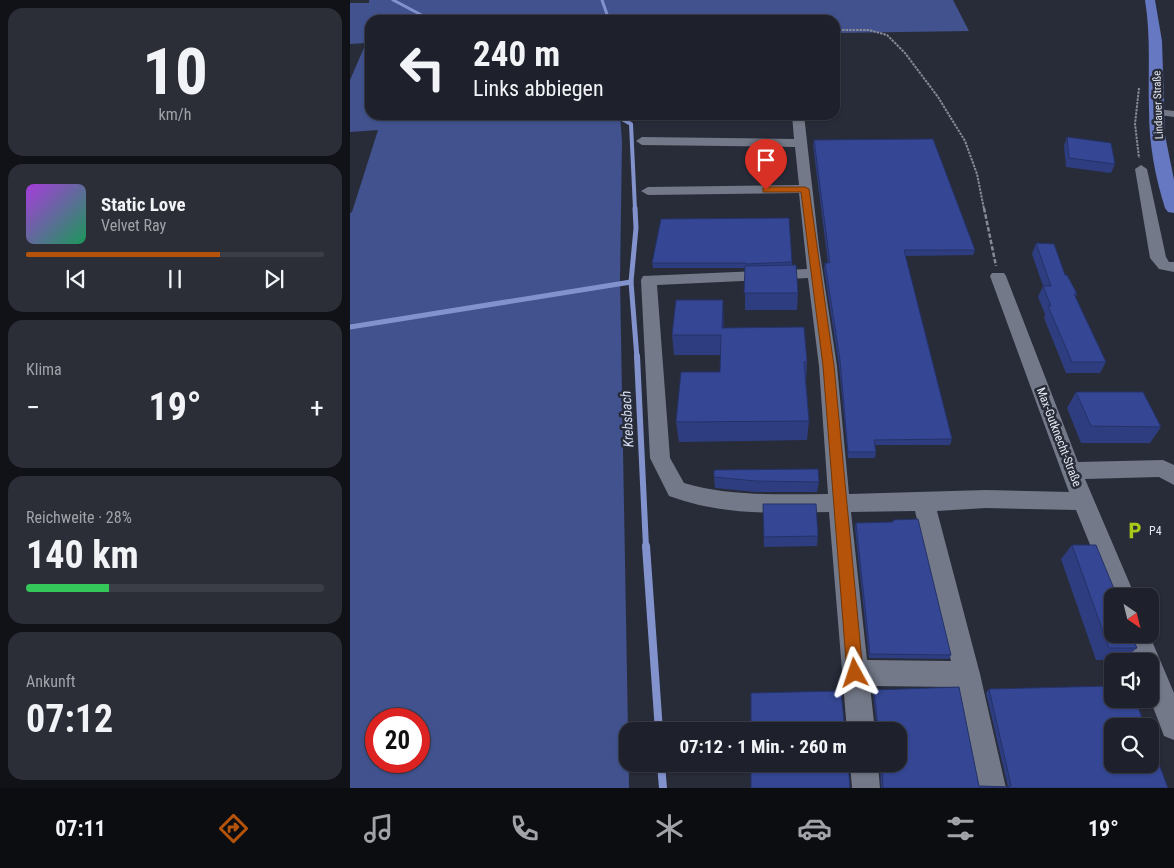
<!DOCTYPE html>
<html lang="de">
<head>
<meta charset="utf-8">
<style>
  body { margin:0; font-family:"Roboto Condensed",sans-serif; background:#2b2e37; color:#f1f3f6; height:100vh; display:flex; flex-direction:column; font-size:19px; white-space:nowrap }
  * { box-sizing:border-box; margin:0 }
  p { font-size:16px; color:#a1a3a9 }
  .icon { flex:none; width:28px; height:28px; fill:none; stroke:currentColor; stroke-width:2; stroke-linecap:round; stroke-linejoin:round }
  .map { position:relative; flex:1; overflow:hidden }
  .drawer { display:flex; flex-direction:column; gap:8px; padding:8px; background:#101218; width:350px }
  .drawer>* { flex:none }
  .top-card { position:absolute; left:15px; top:15px; width:475px; height:105px; border-radius:15px; box-shadow:0 1px 4px #0004,0 0 0 1px #3c3e47; background:#1e212b; color:#f1f3f6; overflow:hidden }
  .needle { width:32px; rotate:145deg }
  .fabs { position:absolute; left:754px; top:588px; display:grid; gap:10px }
  .fabs a { display:grid; place-items:center; width:55px; height:55px; border-radius:10px; background:#1e212b; box-shadow:0 1px 4px #0004,0 0 0 1px #3c3e47; font-size:25px }
  .speed { position:absolute; left:15px; top:708px; display:flex; gap:10px; font-size:25px; font-weight:700; text-align:center }
  .speed>* { display:grid; place-content:center; width:65px; height:65px; border-radius:50%; background:#1e212b; box-shadow:0 1px 4px #0004,0 0 0 1px #3c3e47; line-height:1 }
  .speed .limit { border:8px solid #d22; background:#fff; color:#111 }
  .pin { position:absolute; display:grid; place-items:center; width:42px; height:42px; color:#fff; margin:-51px -21px; border-radius:50% 50% 50% 0; rotate:-45deg; box-shadow:0 0 5px #0007 }
  .pin .icon { rotate:45deg }
  .me { position:absolute; width:55px; margin:-28px; rotate:355deg; stroke-linejoin:round; filter:drop-shadow(0 0 4px #0008) }
  .turn { display:flex; align-items:center; gap:18px; height:105px; padding:0 25px; font-size:22px }
  .turn .icon { width:65px; height:65px; stroke-width:2.5 }
  .turn b { display:block; font-size:35px; line-height:42px }
  .big { font-size:38px; font-weight:700; line-height:1.1 }
  .drawer .tile { flex:1; display:flex; flex-direction:column; justify-content:center; gap:8px; min-width:0; padding:0 18px; border-radius:15px; background:#2b2e37 }
  .drawer .dial { align-items:center; gap:0 }
  .dial b { font-size:65px; line-height:1 }
  .song { display:flex; align-items:center; gap:15px }
  .cover { width:60px; height:60px; border-radius:8px; background:linear-gradient(135deg,hsl(280 70% 55%),hsl(150 70% 35%)) }
  .played { height:5px; border-radius:2px; background:linear-gradient(90deg,#b45309 65%,#3c3e47 65%) }
  .keys { display:flex; justify-content:space-around; direction:ltr }
  .heat { display:flex; justify-content:space-between; align-items:center; font-size:28px; direction:ltr }
  .charge { height:8px; border-radius:4px; background:linear-gradient(90deg,#34c759 28%,#3c3e47 0) }
  .trip { position:absolute; left:269px; top:722px; width:288px; height:50px; border-radius:15px; background:#1e212b; box-shadow:0 1px 4px #0004,0 0 0 1px #3c3e47; font-weight:700; line-height:50px; text-align:center }
  .tab-bar { display:flex; height:80px; justify-content:space-around; align-items:center; background:#0c0d11; color:#a1a3a9 }
  .tab-bar .icon { width:35px; height:35px }
  .tab-bar .current { color:#b45309 }
  .tab-bar b { font-size:22px; color:#f1f3f6 }
  main { display:flex; flex:1; min-height:0 }
  .map>svg:first-child { display:block }
</style>
</head>
<body>
<main>
<section class="drawer">
<div class="tile dial"><b>10</b><p>km/h</p></div>
<div class="tile">
<div class="song"><i class="cover"></i><div><b>Static Love</b><p>Velvet Ray</p></div></div>
<div class="played"></div>
<div class="keys"><svg class="icon" aria-label="previous" viewBox="0 0 24 24"><path d="M18 5L8 12l10 7zM5 5v14"/></svg><svg class="icon" aria-label="pause" viewBox="0 0 24 24"><path d="M8 5v14M16 5v14"/></svg><svg class="icon" aria-label="next" viewBox="0 0 24 24"><path d="M6 5l10 7-10 7zM19 5v14"/></svg></div>
</div>
<div class="tile"><p>Klima</p>
<div class="heat"><a>−</a><b class="big">19°</b><a>+</a></div>
</div>
<div class="tile"><p>Reichweite · 28%</p><b class="big">140 km</b><div class="charge"></div></div>
<div class="tile"><p>Ankunft</p><b class="big">07:12</b></div>
</section>
<div class="map">
<svg width="824" height="788" viewBox="0 0 824 788">
  <rect width="100%" height="100%" fill="#282c39"/>
  <path fill="#41528e" fill-rule="evenodd" d="M19,0h584l16,31 -134,2v-13h-465v95h250l2,26 -2,139 9,508h-279v-575l2,-1 26,-82 -28,2v-52l16,-37 -16,1v-41h19zM26,719h43v42h-43z"/>
  <g fill="none" stroke-linecap="round" stroke-linejoin="round">
    <g stroke="#8192cd" stroke-width="3">
      <polyline points="43,0 81,20"/>
      <polyline points="252,0 259,20"/>
    </g>
    <polyline stroke="#8192cd" stroke-width="4" points="265,115 281,124 285,209"/>
    <g stroke="#8192cd" stroke-width="5">
      <polyline points="285,208 286,228 281,282 287,358"/>
      <polyline points="0,327 281,282"/>
    </g>
    <polyline stroke="#8192cd" stroke-width="6" points="287,356 296,547"/>
    <g stroke="#8192cd" stroke-width="8">
      <polyline points="296,546 309,731"/>
      <polyline points="311,764 313,788"/>
    </g>
    <g stroke="#868a95" stroke-width="2" stroke-dasharray="2.5 1" stroke-linecap="butt">
      <polyline points="485,30 519,30 537,35 555,53 588,97 615,141 627,174 634,209"/>
      <polyline points="789,88 785,124 789,158"/>
    </g>
    <polyline stroke="#868a95" stroke-width="2.5" stroke-dasharray="4.5 2" stroke-linecap="butt" points="634,208 646,266"/>
    <g fill="#737988" fill-rule="evenodd">
      <polygon points="806,109 824,111 824,117 802,114 800,112"/>
      <path d="M442,115h12l15,132 18,119 12,128 137,-4 83,2 -79,-216 2,-3h12l2,3 72,186 85,-2 11,5v20l-15,-8 -74,2 50,117h-23v3l-36,-89 -90,-2 -49,3 43,163 26,114h-28l-21,-101 -87,-1 5,45h-28l-18,-219c-58,1 -104,4 -160,-16l-19,-38 -9,-178 2,-4 164,-7 -8,-76 -151,2 -7,-4 7,-4 151,-2 -4,-38 -153,-2 -6,-4 6,-4 152,2zM458,278l11,88 9,128c-49,0 -96,3 -144,-11l-14,-25 -13,-173zM565,511l36,150 -84,-1 -16,-148z"/>
      <polygon points="791,165 797,169 816,257 819,262 824,262 824,272 809,269 800,258 785,169"/>
      <polygon points="775,634 799,634 824,693 824,740 814,736 800,699 800,661 785,661"/>
      <polygon points="500,764 528,764 530,788 502,788"/>
    </g>
    <path fill="#6578c1" fill-rule="evenodd" d="M795,0h10l7,41 3,94 9,45v33l-6,-1 -3,-4c-10,-32 -16,-64 -16,-98 -1,-37 2,-73 -4,-110z"/>
  </g>
  <g fill="#2e3d7f">
    <polygon points="717,137 765,164 761,173 716,167 714,146"/>
    <polygon points="464,140 625,250 623,255 555,256 602,439 600,445 525,445 526,452 525,458 498,458 489,366 474,269 475,263 478,263 463,145"/>
    <polygon points="686,243 715,275 727,294 725,298 756,362 750,373 716,373 694,318 695,314 688,297 693,286 682,254"/>
    <polygon points="442,262 442,265 448,293 447,310 395,310 395,268 303,268 302,263"/>
    <polygon points="374,319 374,328 457,362 456,381 459,421 457,440 329,442 326,422 370,372 371,355 324,355 322,335"/>
    <polygon points="726,392 811,427 800,443 731,443 717,408"/>
    <polygon points="364,477 469,482 467,492 406,492 365,488"/>
    <polygon points="413,504 468,536 467,546 414,547"/>
    <polygon points="543,520 601,655 599,659 519,658 505,528 506,523 542,522"/>
    <polygon points="722,545 787,648 773,660 746,660 711,559"/>
    <polygon points="639,689 818,788 531,788 530,764 548,764 548,731 524,731 527,728 523,693 524,690 629,786 658,787 636,693"/>
  </g>
  <polygon fill="#253268" points="373,300 374,319 373,348 372,328"/>
  <g fill="#354794" stroke="#253268">
    <polygon points="717,137 761,143 765,164 719,158"/>
    <polygon points="583,139 625,250 554,250 602,439 524,440 526,452 498,452 490,360 475,263 480,263 464,140"/>
    <polygon points="439,218 442,262 396,264 396,263 302,263 311,219"/>
    <polygon points="686,243 704,244 715,275 717,275 727,294 724,294 756,362 722,362 698,306 701,306 693,286 701,286"/>
    <polygon points="446,265 448,293 394,293 395,266"/>
    <polygon points="326,300 373,300 372,328 454,327 457,362 454,362 459,421 326,422 331,372 370,372 371,335 322,335"/>
    <polygon points="726,392 793,392 811,427 741,426"/>
    <polygon points="468,469 469,482 406,481 364,477 364,470"/>
    <polygon points="413,504 466,504 468,536 414,537"/>
    <polygon points="568,519 601,655 520,654 506,523 543,522 543,520"/>
    <polygon points="722,545 746,545 767,596 762,596 762,634 781,634 787,648 759,648"/>
    <polygon points="762,686 762,699 785,699 795,726 762,726 762,764 800,764 800,740 818,788 533,788 532,764 548,764 548,731 525,731 525,729 528,727 524,690 609,687 629,786 660,787 661,785 639,689"/>
    <polygon points="491,691 495,731 401,731 401,693"/>
    <polygon points="401,764 498,764 500,788 401,788"/>
  </g>
  <polygon fill="#b45309" stroke="#753606" points="416,187 455,187 459,189 484,366 513,673 510,679 505,681 499,679 497,673 473,366 451,192 413,192 413,188"/>
  <defs>
    <symbol id="parking-bare" viewBox="-9 -9 18 18"><path d="M-3.5-5.5H1a3.5 3.5 0 0 1 0 7H-1V5.5H-3.5ZM-1-3.4V-.6H.8a1.4 1.4 0 0 0 0-2.8Z" fill="#a9c719" stroke="#282c39" stroke-width="2.5" paint-order="stroke"/></symbol>
  </defs>
  <g fill-rule="evenodd">
    <use href="#parking-bare" x="772" y="518" width="25" height="25"/>
  </g>
  <g text-anchor="middle" dominant-baseline="central" stroke-width="5" stroke-linejoin="round" paint-order="stroke">
    <g font-size="11" fill="#e4e7f0" stroke="#282c39">
      <text transform="translate(808 105) rotate(-92)">Lindauer Straße</text>
    </g>
    <g font-size="12" fill="#e4e7f0" stroke="#282c39">
      <text transform="translate(709 437) rotate(69)">Max-Gutknecht-Straße</text>
    </g>
    <g font-size="12" fill="#e4e7f0" stroke="#282c39" text-anchor="start">
      <text x="799" y="531">P4</text>
    </g>
    <g font-size="14" font-style="italic" fill="#d7dff5" stroke="#282c39">
      <text transform="translate(277 419) rotate(-93)">Krebsbach</text>
    </g>
  </g>
</svg>
<div class="fabs">
<a><svg class="needle" viewBox="-14 -14 28 28"><path d="M0-13l5 13h-10z" fill="#e53935"/><path d="M0 13l5-13h-10z" fill="#a1a3a9"/></svg></a>
<a><svg class="icon" aria-label="sound" viewBox="0 0 24 24"><path d="M4 9h4l5-4v14l-5-4H4zM17 9q2 3 0 6"/></svg></a>
<a><svg class="icon" aria-label="search" viewBox="0 0 24 24"><circle cx="10" cy="10" r="6"/><path d="M15 15l6 6"/></svg></a>
</div>
<div class="speed"><div class="limit">20</div></div>
<div class="pin" style="left:416px;top:190px;background:#d93025"><svg class="icon" aria-label="arrive" viewBox="0 0 24 24"><path d="M6 21V4h12l-3 4 3 4H6"/></svg></div>
<svg class="me" style="left:505px;top:673px" viewBox="-20 -20 40 40"><path d="M0-17L14 15 0 8-14 15z" fill="#b45309" stroke="#fff" stroke-width="4"/></svg>
<div class="trip">07:12 · 1 Min. · 260 m</div>
<div class="top-card">
<div class="turn"><svg class="icon" aria-label="left" viewBox="0 0 24 24"><path d="M17 20v-9H6M10 6l-5 5 5 5"/></svg><div><b>240 m</b>Links abbiegen</div></div>
</div>
</div>
</main>
<nav class="tab-bar">
<b>07:11</b>
<svg class="icon current" aria-label="directions" viewBox="0 0 24 24"><path d="M12 3l9 9-9 9-9-9zM9 14v-3h6M13 9l2 2-2 2"/></svg>
<svg class="icon" aria-label="music" viewBox="0 0 24 24"><path d="M9 18V5l10-2v13"/><circle cx="6" cy="18" r="3"/><circle cx="16" cy="16" r="3"/></svg>
<svg class="icon" aria-label="phone" viewBox="0 0 24 24"><path d="M5 4h4l2 5-3 2q2 4 5 5l2-3 5 2v4C11 20 4 13 5 4z"/></svg>
<svg class="icon" aria-label="climate" viewBox="0 0 24 24"><path d="M12 3v18M4 7l16 10M4 17L20 7"/></svg>
<svg class="icon" aria-label="car" viewBox="0 0 24 24"><path d="M5 17H2v-5l4-1 3-4h7l3 4 3 1v5h-3M9 17h6M6 11h13"/><circle cx="7" cy="17" r="2"/><circle cx="17" cy="17" r="2"/></svg>
<svg class="icon" aria-label="filters" viewBox="0 0 24 24"><path d="M4 7h16M4 17h16"/><circle cx="9" cy="7" r="2"/><circle cx="15" cy="17" r="2"/></svg>
<b>19°</b>
</nav>
</body>
</html>
